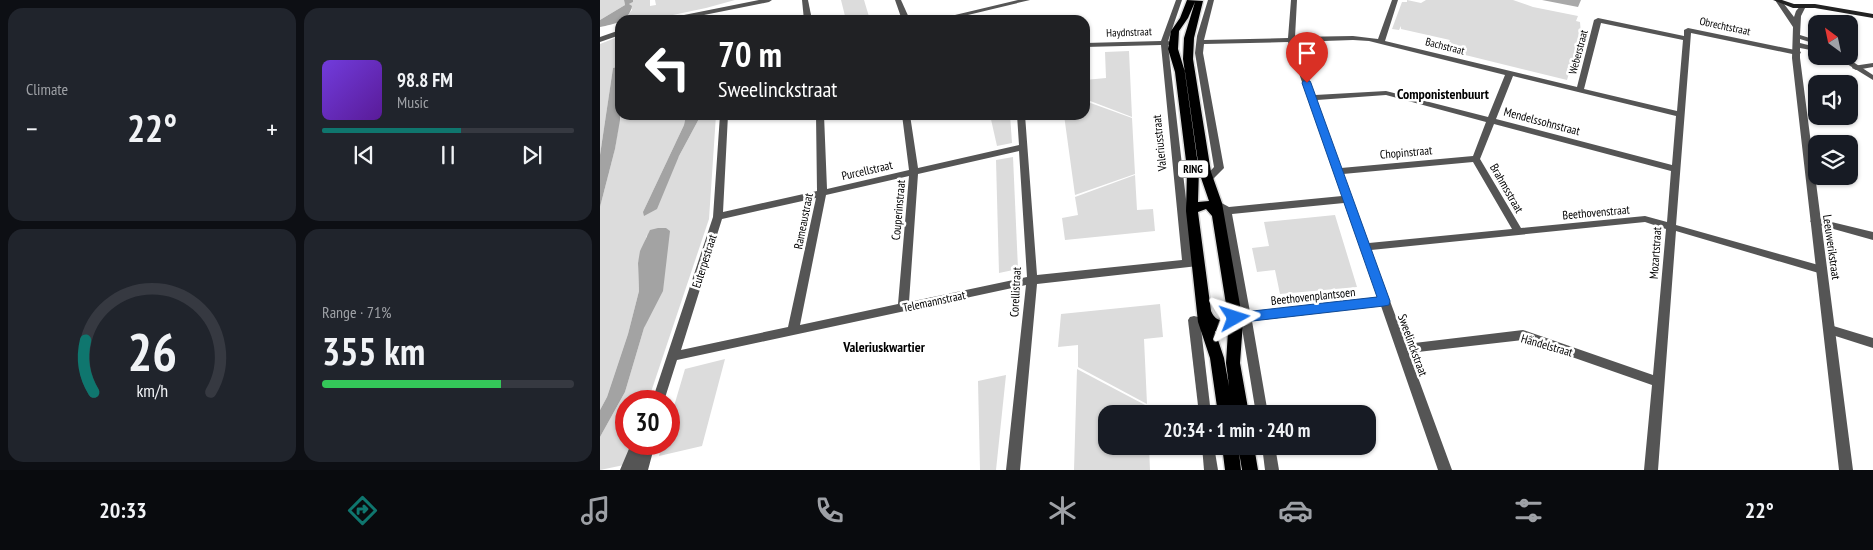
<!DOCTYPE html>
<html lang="en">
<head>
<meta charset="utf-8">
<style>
  body { margin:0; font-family:"PT Sans Narrow",sans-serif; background:#20242c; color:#f1f3f6; height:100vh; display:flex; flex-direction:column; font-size:19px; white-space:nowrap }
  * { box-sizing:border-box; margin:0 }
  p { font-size:16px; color:#9ea1a6 }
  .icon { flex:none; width:28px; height:28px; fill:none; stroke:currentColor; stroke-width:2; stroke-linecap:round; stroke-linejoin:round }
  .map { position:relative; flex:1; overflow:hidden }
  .panel { display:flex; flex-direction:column; gap:8px; padding:8px; background:#0d0f14; width:600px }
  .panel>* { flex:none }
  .top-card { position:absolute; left:15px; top:15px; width:475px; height:105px; border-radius:15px; box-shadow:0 1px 4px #0004; background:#202124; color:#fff; overflow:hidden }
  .needle { width:32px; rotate:327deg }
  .controls { position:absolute; left:1208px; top:15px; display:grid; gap:10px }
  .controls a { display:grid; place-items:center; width:50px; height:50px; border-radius:10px; background:#171b24; box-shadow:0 1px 4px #0004; font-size:25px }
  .speed { position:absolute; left:15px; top:390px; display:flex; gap:10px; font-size:25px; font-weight:700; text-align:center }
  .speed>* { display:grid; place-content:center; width:65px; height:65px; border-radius:50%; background:#171b24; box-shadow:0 1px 4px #0004; line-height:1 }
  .speed .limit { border:8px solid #d22; background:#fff; color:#111 }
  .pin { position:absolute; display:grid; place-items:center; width:42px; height:42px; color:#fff; margin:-51px -21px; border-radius:50% 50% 50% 0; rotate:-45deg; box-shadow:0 0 5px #0007 }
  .pin .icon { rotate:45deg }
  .me { position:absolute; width:55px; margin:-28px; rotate:84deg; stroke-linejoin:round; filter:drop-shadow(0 0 4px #0008) }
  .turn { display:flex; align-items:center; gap:18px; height:105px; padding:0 20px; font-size:22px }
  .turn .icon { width:65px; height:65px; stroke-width:2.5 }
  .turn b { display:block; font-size:35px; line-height:42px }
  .big { font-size:38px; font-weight:600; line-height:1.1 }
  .panel .tile { flex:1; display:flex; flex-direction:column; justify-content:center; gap:8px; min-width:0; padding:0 18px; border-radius:15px; background:#20242c }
  .panel .dial { align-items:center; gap:0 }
  .dial svg { height:130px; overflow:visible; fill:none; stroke:#363941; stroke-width:7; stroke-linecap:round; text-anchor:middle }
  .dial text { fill:#f1f3f6; stroke:none }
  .song { display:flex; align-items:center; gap:15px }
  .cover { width:60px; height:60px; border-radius:8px; background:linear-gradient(135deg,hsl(260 70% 55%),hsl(270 70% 35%)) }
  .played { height:5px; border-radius:2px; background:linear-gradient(90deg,#0f766e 55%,#363941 55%) }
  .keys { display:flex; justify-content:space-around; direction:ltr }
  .heat { display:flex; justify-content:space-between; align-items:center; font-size:28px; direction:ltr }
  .charge { height:8px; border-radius:4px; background:linear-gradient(90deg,#34c759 71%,#363941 0) }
  .panel .tiles { flex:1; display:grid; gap:8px; grid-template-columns:repeat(2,1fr) }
  .trip { position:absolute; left:498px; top:405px; width:278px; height:50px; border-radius:15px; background:#171b24; box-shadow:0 1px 4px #0004; font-weight:600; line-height:50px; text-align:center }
  .dock { display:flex; height:80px; justify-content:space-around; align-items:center; background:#090b0e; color:#9ea1a6 }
  .dock .icon { width:35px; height:35px }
  .dock .active { color:#0f766e }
  .dock b { font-size:22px; color:#f1f3f6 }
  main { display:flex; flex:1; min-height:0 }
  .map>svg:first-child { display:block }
</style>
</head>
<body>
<main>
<section class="panel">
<div class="tiles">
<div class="tile"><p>Climate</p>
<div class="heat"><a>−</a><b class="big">22°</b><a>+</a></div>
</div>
<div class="tile">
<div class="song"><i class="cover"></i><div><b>98.8 FM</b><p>Music</p></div></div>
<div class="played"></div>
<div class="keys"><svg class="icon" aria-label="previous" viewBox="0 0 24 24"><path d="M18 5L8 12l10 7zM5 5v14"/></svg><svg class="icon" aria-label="pause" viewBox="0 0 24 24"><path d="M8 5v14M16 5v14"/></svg><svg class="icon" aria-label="next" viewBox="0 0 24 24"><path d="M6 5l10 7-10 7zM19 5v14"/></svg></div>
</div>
<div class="tile dial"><svg viewBox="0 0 100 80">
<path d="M14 69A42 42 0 1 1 86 69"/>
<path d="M14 69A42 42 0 0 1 9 37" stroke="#0f766e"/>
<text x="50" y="56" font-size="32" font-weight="700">26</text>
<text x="50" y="72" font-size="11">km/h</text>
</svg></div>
<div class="tile"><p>Range · 71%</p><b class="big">355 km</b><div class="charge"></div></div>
</div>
</section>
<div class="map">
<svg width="1273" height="470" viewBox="0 0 1273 470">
  <rect width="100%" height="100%" fill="#fff"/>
  <g fill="#dcdcdc">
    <polygon points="0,0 24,0 25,5 0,20"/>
    <polygon points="33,0 50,0 50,6 56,5 55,0 135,0 106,8 49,20 24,20 32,10 29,4 33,2"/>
    <polygon points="241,0 264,0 270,20 246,20"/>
    <polygon points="807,0 821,3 826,0 913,0 933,7 978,16 976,21 980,22 981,34 967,80 845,50 850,40 801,29 801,26 799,30 792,29 802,2 807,2"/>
    <polygon points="20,36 20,66 13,68 0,155 0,44"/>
    <polygon points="529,51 532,117 485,99 485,80 506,78 505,52"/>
    <polygon points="485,101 532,118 535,174 475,195 464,115 485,115"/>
    <polygon points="20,115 86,115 84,125 43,212 79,156 101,115 116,115 109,219 48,401 26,401 26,444 33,444 24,465 0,470 0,437 25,392 44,328 51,311 47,235 38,263 39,291 28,334 7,397 0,410 0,207 15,149"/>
    <polygon points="390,115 410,115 412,143 397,146"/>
    <polygon points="413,157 418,269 399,273 396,160"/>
    <polygon points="535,175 537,210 553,209 555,231 465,240 462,218 478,215 475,197"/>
    <polygon points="735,215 757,287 680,294 675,270 657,272 652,248 669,246 664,222"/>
    <polygon points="560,304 563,337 544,339 547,404 478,367 478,345 458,347 461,314"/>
    <polygon points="125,359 102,446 59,456 62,444 69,444 69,423 85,369"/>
    <polygon points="477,369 547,406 547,414 506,414 506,446 549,446 550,470 474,470"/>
    <polygon points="406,375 396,470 380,470 378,381"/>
  </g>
  <g fill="#a3a3a3">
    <path d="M24,0h9v2l-4,2 3,2c-3,16 -18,18 -32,21v-7l25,-15z"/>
    <polygon points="20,66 20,120 15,149 0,207 0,155 13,68"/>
    <polygon points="86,115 101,115 79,156 57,209 44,216 43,212 84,125"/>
    <polygon points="58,228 66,228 70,231 63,291 44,328 25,392 0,437 0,410 7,397 28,334 39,291 38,263 40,251 50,230"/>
  </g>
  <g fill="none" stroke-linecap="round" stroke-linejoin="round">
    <defs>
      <g id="primary">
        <path d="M587,0l16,1 -9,37 -1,21 18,113 11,31 21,119 -3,41 9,51h-31l-8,-56 -12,-36 -12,-111 1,-42 -12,-97 -7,-23 3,-18 9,-13zM595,2l-11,36 -1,21 16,113 10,29 -11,1 1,-33 -14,-97 -7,-23 1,-18 9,-13zM606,209l6,7 16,101 -1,3c-8,2 -13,-2 -16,-9l-13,-99zM615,331l5,2 8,-2 -2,32 3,23 -5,-28z"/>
        <polygon points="622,446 654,446 658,470 642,470 639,452 641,470 625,470"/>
      </g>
    </defs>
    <use href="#primary" stroke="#dbdbdb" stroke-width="3"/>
    <g fill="#555" fill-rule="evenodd">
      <polygon points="159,0 172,0 169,2 79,20 65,20 69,18"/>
      <polygon points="202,0 208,0 212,20 204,20"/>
      <polygon points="295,0 301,0 310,20 302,20"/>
      <polygon points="418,0 430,0 347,20 334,20"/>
      <path d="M576,0h6l-14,41 5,2 -5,2 25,214h9l1,3 -1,3 -4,1 -161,18 -17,186h-14l20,-185 -349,75 -13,41h-12l61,-184 7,-102h8l-5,97 94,-21 -1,-76h8l3,74 82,-19 -7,-55h8l8,53 101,-23 -2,-30h8l12,160 145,-15 -21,-215 -76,2v-4l76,-2zM419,151l8,126 -118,25 9,-128zM309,176l-11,128 -98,21 26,-130zM216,198l-28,129 -107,23 41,-131z"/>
      <path d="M608,0h6l-10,40 84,-2 3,-38h6l-2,37 58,-1 25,3 14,-39h6l-13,41 192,46 17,-67 4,-2 86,18v-6l4,-2 112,23 1,2 -4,2 -106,-22 -15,192 146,41 4,1 1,3 -1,3 -4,1 -146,-43 -18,239h-14l8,-85 -129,-45 -114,13 43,117h-14l-57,-164 -129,15 16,93h-12l-15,-92 -6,-1 -2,-3 2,-3 4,-1 -17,-101 -11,-10 5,-3 13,7 113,-11 -54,-154 -84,2 -1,9 21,115 -14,14h-6l-2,-2 12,-13 -19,-114 2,-17zM1001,23l82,17 -6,71 -93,-22zM753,40l16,1 136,34 -17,42 -102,-26 -71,4 -20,-53zM913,76l163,40 -4,49 -176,-46zM786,95l100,27 -13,34 -132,12 -24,-68zM894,124l177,47 -4,51 -22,-6 -124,12 -41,-69zM873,162l39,67 -143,14 -26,-69zM744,203l34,94 -128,15 -18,-98zM1045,222l21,7 -13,146 -130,-45 -117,14 -35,-94z"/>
      <polygon points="20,30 20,35 0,42 0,37"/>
      <polygon points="1273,63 1273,67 1256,70 1252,68 1253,66"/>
      <polygon points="1215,218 1273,232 1273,240 1212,223 1210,221"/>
      <polygon points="594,316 598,317 600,320 611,414 599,414 588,320 590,317"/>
      <polygon points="1230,325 1273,338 1273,348 1226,333 1224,330 1226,327"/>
      <polygon points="31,444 55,444 48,470 34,470 38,457 34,470 20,470"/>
      <polygon points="602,446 614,446 618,470 604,470"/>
      <polygon points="662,446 675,446 679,470 665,470"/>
    </g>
    <g fill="#555" fill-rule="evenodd">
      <polygon points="1175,0 1181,0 1194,17 1196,11 1201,5 1205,5 1206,6 1201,16 1200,35 1216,40 1216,44 1200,39 1200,43 1216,47 1216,51 1200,48 1200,58 1253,470 1239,470 1192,58 1193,27"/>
      <polygon points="1234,56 1244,56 1273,75 1273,80"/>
    </g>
    <polygon fill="#222" fill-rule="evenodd" points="1173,0 1182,0 1194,4 1215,4 1273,14 1273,18 1215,8 1193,8"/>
    <use href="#primary" fill="#000" fill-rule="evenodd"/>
  </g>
  <polygon fill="#a9a9a9" points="942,0 981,0 978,7"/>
  <polygon fill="#1a73e8" stroke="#114b97" points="703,81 710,81 711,83 790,301 789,305 784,306 635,323 631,322 629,318 631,315 635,313 777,297 702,83"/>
  <g text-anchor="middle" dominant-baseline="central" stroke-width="5" stroke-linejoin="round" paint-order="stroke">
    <g font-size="11" fill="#000" stroke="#fff">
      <text transform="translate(1125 26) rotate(12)">Obrechtstraat</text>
      <text transform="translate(529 32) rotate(-2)">Haydnstraat</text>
      <text transform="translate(845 46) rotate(14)">Bachstraat</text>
      <text transform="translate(978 52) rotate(-75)">Weberstraat</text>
    </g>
    <rect fill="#fff" stroke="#4c4c4c" stroke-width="1" x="578" y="160.5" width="30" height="17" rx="4"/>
    <g font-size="11" font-weight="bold" fill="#000">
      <text x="593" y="169">RING</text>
    </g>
    <g font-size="12" fill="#000" stroke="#fff">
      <text transform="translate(942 121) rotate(15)">Mendelssohnstraat</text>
      <text transform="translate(559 143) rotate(-96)">Valeriusstraat</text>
      <text transform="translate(806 152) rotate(-5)">Chopinstraat</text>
      <text transform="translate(267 170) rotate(-13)">Purcellstraat</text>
      <text transform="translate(907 188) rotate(60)">Brahmsstraat</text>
      <text transform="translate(298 210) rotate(-85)">Couperinstraat</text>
      <text transform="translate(996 212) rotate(-5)">Beethovenstraat</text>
      <text transform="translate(203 221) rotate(-79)">Rameaustraat</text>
      <text transform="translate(1232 247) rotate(82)">Leeuwerikstraat</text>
      <text transform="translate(1055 253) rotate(-86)">Mozartstraat</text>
      <text transform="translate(104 261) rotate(-72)">Euterpestraat</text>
      <text transform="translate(415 292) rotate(-87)">Corellistraat</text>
      <text transform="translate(713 296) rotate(-6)">Beethovenplantsoen</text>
      <text transform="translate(334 301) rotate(-12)">Telemannstraat</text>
      <text transform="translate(813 345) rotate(70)">Sweelinckstraat</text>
      <text transform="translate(947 345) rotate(16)">Händelstraat</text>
    </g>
    <g font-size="14" font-weight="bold" fill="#000" stroke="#fff">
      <text x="843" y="94">Componistenbuurt</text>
      <text x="284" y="347">Valeriuskwartier</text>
    </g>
  </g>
</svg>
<div class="controls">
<a><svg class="needle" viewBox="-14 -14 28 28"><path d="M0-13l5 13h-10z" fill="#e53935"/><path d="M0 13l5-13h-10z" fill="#9ea1a6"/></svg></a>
<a><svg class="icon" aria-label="sound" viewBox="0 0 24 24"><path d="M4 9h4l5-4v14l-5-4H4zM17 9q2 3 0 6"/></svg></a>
<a><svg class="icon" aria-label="layers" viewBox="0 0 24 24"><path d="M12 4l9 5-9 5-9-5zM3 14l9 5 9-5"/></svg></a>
</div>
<div class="speed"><div class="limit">30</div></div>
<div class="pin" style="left:707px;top:83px;background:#d93025"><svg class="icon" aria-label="arrive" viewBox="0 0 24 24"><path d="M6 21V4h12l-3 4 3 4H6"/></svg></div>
<svg class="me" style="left:635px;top:318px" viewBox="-20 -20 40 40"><path d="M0-17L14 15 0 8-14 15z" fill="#1a73e8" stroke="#fff" stroke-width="4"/></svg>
<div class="trip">20:34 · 1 min · 240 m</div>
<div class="top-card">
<div class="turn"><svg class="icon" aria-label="left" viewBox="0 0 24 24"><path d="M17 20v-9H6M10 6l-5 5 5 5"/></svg><div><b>70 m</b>Sweelinckstraat</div></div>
</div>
</div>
</main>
<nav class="dock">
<b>20:33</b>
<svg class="icon active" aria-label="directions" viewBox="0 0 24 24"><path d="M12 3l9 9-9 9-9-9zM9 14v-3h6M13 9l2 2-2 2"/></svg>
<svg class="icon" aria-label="music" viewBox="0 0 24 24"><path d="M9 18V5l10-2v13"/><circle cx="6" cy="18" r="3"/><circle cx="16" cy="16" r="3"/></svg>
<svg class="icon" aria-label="phone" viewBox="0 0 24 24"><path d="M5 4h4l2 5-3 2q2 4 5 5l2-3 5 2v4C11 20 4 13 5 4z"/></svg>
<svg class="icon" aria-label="climate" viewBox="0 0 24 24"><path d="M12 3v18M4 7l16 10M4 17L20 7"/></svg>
<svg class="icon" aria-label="car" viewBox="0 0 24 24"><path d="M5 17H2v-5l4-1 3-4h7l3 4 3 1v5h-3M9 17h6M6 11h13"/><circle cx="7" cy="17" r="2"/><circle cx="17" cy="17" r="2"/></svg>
<svg class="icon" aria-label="filters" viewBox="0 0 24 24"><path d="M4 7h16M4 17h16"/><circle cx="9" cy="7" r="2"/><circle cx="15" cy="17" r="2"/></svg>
<b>22°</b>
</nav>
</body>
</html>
